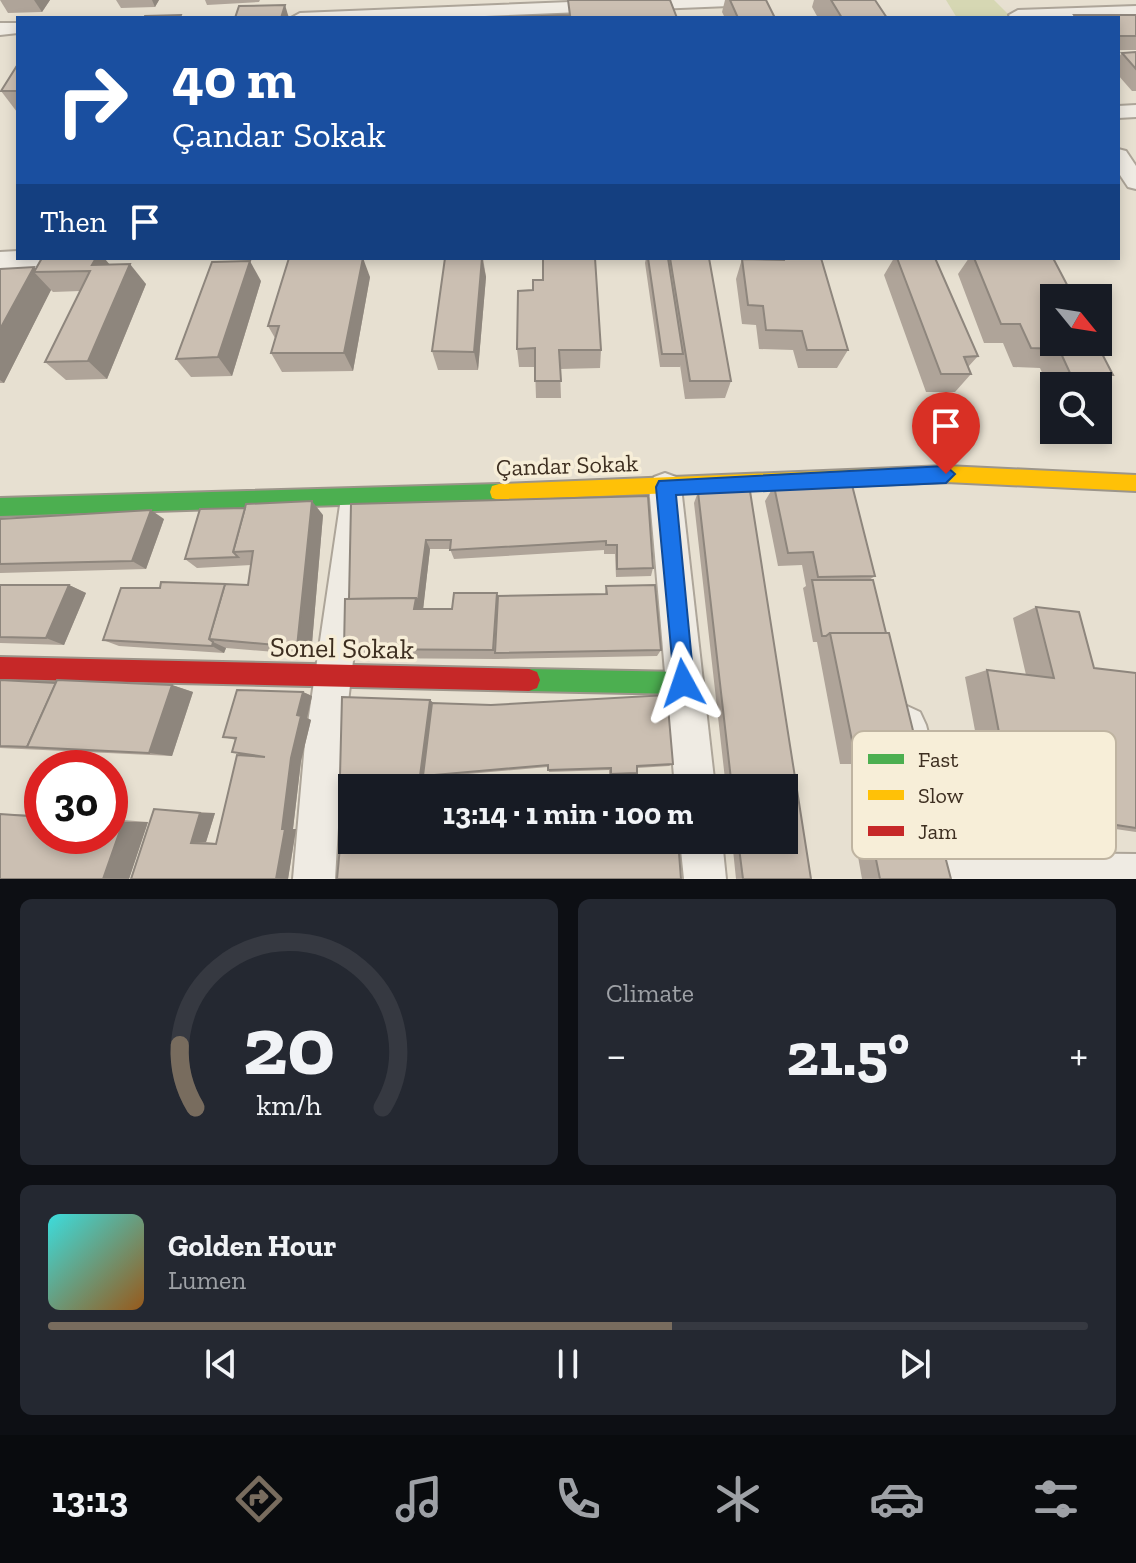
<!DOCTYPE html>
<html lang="en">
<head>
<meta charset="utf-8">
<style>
  body { margin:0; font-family:"Zilla Slab",serif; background:#242831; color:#f1f3f6; height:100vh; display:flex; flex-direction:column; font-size:30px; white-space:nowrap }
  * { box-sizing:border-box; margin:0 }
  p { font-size:26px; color:#9ea1a6 }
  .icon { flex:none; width:44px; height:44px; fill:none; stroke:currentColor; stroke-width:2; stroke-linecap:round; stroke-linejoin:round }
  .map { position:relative; height:879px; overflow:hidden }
  .details { display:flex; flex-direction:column; gap:20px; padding:20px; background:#0d0f14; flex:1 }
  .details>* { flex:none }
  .guide { position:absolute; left:16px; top:16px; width:1104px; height:244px; border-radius:0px; box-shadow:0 4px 12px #0003; background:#1a4fa0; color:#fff; overflow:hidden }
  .needle { width:52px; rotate:120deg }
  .controls { position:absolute; left:1040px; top:284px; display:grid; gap:16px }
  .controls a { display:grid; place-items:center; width:72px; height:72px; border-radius:0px; background:#171b24; box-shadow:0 4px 12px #0003; font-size:40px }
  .speed { position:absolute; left:24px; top:750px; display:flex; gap:16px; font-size:40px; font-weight:700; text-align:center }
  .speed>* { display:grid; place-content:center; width:104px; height:104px; border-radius:50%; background:#171b24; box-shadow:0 4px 12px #0003; line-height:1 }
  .speed .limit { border:12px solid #d22; background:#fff; color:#111 }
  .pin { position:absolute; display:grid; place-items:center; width:68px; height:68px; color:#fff; margin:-82px -34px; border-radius:50% 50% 50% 0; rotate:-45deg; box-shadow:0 0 8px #0007 }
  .pin .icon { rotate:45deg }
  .me { position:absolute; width:88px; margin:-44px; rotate:355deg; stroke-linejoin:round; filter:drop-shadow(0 0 6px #0008) }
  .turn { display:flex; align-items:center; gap:28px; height:168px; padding:0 24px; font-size:36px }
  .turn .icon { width:104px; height:104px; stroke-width:2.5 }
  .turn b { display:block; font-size:56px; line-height:68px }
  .then { display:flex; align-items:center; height:76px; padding:0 24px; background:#0003; gap:16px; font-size:30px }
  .big { font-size:60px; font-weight:700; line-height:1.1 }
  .details .card { flex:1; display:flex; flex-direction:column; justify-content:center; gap:12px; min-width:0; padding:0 28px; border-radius:12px; background:#242831 }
  .details .dial { align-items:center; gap:0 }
  .dial svg { height:208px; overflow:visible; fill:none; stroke:#363941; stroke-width:7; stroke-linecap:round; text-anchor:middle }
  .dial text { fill:#f1f3f6; stroke:none }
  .song { display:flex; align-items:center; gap:24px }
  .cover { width:96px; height:96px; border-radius:12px; background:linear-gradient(135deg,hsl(180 70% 55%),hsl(30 70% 35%)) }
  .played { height:8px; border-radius:4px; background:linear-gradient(90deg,#786c5e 60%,#363941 60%) }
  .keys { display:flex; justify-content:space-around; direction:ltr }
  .heat { display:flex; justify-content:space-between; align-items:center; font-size:44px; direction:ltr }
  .details .tiles { flex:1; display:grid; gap:20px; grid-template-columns:1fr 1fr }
  .card:last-child { grid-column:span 2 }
  .trip { position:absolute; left:338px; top:774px; width:460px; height:80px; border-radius:0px; background:#171b24; box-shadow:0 4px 12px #0003; font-weight:700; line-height:80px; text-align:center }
  .dock { display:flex; height:128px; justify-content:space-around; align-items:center; background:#090b0e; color:#9ea1a6 }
  .dock .icon { width:56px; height:56px }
  .dock .active { color:#786c5e }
  .dock b { font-size:36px; color:#f1f3f6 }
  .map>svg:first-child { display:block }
</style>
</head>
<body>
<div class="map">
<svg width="1136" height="879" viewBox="0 0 1136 879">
  <rect width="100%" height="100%" fill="#e7e0d1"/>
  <polygon fill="#d6d7b3" points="946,0 994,0 1012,18 957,18"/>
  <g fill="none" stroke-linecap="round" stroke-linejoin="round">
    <defs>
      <g id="street">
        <polygon points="620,0 763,0 754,5 435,18 291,18 300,13"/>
        <polygon points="1136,6 1136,16 1011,18 1009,15 1018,10"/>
        <polygon points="0,23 18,23 18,33 0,35"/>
        <polygon points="1136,105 1136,117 1118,118 1118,106"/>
        <polygon points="1118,149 1126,151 1136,166 1136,189 1128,187 1118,172"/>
        <polygon points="18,251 18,258 83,258 80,264 71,267 0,270 0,252"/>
        <polygon points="665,473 676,477 681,487 715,788 675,788 649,487 654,477"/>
        <polygon points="356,491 367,495 372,505 343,743 335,879 293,879 305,743 340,505 345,495"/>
        <polygon points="907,706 920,712 926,725 958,852 1136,854 1136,879 923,879 888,725 894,712"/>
        <polygon points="680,840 722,840 726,879 684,879"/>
      </g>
      <g id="fast">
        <polygon points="499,484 506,486 508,492 506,498 499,500 0,516 0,498"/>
        <polygon points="529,669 683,672 691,675 694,683 691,691 683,694 529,691 521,688 518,680 521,672"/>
      </g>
      <polygon id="slow" points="946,466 1136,475 1136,491 946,482 499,500 492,498 490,492 492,486 499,484"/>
      <polygon id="jam" points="0,657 529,669 537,672 540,680 537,688 529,691 0,679"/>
    </defs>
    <use href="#street" stroke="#ada599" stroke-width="4"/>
    <use href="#fast" stroke="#9c958a" stroke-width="4"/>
    <use href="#slow" stroke="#9c958a" stroke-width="4"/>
    <use href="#jam" stroke="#9c958a" stroke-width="4"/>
    <use href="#street" fill="#efebe3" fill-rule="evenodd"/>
    <use href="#fast" fill="#4caf50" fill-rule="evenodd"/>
    <use href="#slow" fill="#ffc107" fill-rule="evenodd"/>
    <use href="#jam" fill="#c62828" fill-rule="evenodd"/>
  </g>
  <g fill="#afa499">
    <polygon points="0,0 50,0 42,12 8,13"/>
    <polygon points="116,0 159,0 155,7 121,8"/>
    <polygon points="205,0 260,0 259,2 207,5"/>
    <polygon points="725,0 766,0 775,18 725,18 722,12"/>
    <polygon points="814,0 875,0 887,18 818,18 812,7"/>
    <polygon points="1074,15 1136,15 1136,50 1118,50 1118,18 1072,18"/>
    <polygon points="1136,52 1136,91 1132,91 1118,75 1118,58 1122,53"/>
    <polygon points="18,64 18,112 17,112 1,91"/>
    <polygon points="42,258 104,258 110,265 146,284 107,379 66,380 45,362 80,291 53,292 51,290 4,383 0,383 0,269 34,267 36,269"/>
    <polygon points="483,258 486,277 478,370 438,370 432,351"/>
    <polygon points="646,258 668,258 668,262 669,258 709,258 731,381 725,398 685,399 680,365 680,367 660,367 645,263"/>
    <polygon points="782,258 821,258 848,350 837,368 798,368 793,350 759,349 756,325 742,324 736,279 742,259 781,260"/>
    <polygon points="894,258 935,258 978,356 968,367 971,374 955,392 926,392 884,275"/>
    <polygon points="969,258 1053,258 1113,375 1098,387 1054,386 1054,391 1050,391 1040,368 1013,367 1003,343 984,343 958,274"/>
    <polygon points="370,277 353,371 282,372 271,353 275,338 268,326"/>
    <polygon points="261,281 232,376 191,377 176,359"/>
    <polygon points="518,291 601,350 600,368 560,369 561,398 536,398 535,367 519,367 517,349"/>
    <polygon points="774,486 875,576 869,580 886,633 921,763 913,764 933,836 951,879 862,879 854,834 917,836 868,834 854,765 859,764 840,764 817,642 813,642 803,588 806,586 802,565 778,566 765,501"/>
    <polygon points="698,492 811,879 736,879 732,840 784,840 784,788 726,788 694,503"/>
    <polygon points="648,496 653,568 651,576 616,577 615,554 604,554 604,550 454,559 450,549 430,549 423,609 452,609 498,596 605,594 606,586 661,650 657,656 497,659 355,658 344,649 349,599 351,504"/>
    <polygon points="323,515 311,655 226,648 224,653 119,646 103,640 248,585 251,565 197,568 185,559"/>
    <polygon points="0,519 164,519 146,569 0,573"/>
    <polygon points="0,585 69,585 86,593 64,645 0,643"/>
    <polygon points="1036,607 1094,668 1136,673 1136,832 1067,822 1053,762 979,752 965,677 987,670 1026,675 1013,618"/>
    <polygon points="0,680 56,683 172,685 193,692 172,756 0,748"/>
    <polygon points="303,692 312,696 307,718 311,720 301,761 293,829 296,829 288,879 131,879 154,809 215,813 206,842 216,843 254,756 232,752 236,740 223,737"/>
    <polygon points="667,695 673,764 669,766 637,768 637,773 635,775 609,776 609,770 549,772 548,767 412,779 412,788 352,788 352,840 421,840 421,845 482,845 483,841 486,840 678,840 681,879 337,879 343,815 339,815 342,697 430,700 433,703 491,705"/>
    <polygon points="0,814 42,815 42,836 110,836 110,819 148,822 129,879 0,879"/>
  </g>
  <g fill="#8e867d">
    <polygon points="34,0 50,0 42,12"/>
    <polygon points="152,0 159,0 155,7"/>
    <polygon points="285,5 289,18 281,18"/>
    <polygon points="96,258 104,258 115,271 92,265"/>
    <polygon points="363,258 370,277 353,371 344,353"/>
    <polygon points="482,258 486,277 478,370 474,352"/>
    <polygon points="250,261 261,281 232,376 218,357"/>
    <polygon points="130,264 146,284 107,379 88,361"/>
    <polygon points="34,267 39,272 34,272 51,290 4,383 0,380 0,329"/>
    <polygon points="312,501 323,515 311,655 297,647"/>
    <polygon points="151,510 164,519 146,569 132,561"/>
    <polygon points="426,540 430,549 422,619 414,609"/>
    <polygon points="69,585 86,593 64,645 46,638"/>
    <polygon points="213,642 226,648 224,653 212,646"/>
    <polygon points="172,685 193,692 172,756 149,753"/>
    <polygon points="303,692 312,696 307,718 311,720 301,761 293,829 282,829 297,715"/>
    <polygon points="430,700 437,706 423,776 420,776"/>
    <polygon points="403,776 412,779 412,788 403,788"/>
    <polygon points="200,813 215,813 206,842 191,843"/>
    <polygon points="123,822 148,822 129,879 103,879"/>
    <polygon points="285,829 296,829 288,879 276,879"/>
    <polygon points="415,840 421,840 421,845 414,846"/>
  </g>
  <g fill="#cbbfb2" stroke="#8e867d" stroke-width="2">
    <polygon points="568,0 670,0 677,18 490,18 570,15"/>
    <polygon points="730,0 766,0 775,18 738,18"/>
    <polygon points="831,0 875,0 887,18 842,18"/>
    <polygon points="285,5 281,18 235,18 239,6"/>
    <polygon points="181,15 180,18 144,18 145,16"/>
    <polygon points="1074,15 1136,15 1136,36 1118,36 1118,18 1076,18"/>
    <polygon points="1136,52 1136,69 1122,53"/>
    <polygon points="18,64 18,91 1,91"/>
    <polygon points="42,258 96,258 92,265 130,264 88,361 45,362 90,271 34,272"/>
    <polygon points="289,258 363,258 344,353 271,353 279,326 268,326"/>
    <polygon points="445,258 482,258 474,352 432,351"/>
    <polygon points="543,258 595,258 601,350 559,350 561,381 535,381 535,348 517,349 518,291 533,290 533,280 543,280"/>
    <polygon points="648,258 668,258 683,354 662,354"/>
    <polygon points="670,258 709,258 731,381 690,381"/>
    <polygon points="784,258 821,258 848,350 807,350 802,331 766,330 763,306 748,305 742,259 784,260"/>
    <polygon points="897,258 935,258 978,356 964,357 971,374 941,374"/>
    <polygon points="974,258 1053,258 1074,298 1054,298 1054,342 1096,342 1113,375 1070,373 1059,349 1031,348 1020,324 1001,324"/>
    <polygon points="250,261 218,357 176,359 212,262"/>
    <polygon points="34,267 0,329 0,269"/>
    <polygon points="852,485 875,576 818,577 813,552 788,553 774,486"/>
    <polygon points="750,491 811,879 743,879 738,840 784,840 784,788 732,788 698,492"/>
    <polygon points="648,496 653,568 617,569 617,545 606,545 606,541 450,550 451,540 426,540 418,601 416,598 349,599 351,504"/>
    <polygon points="312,501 297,647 209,639 225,584 248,585 253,551 233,552 246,504"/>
    <polygon points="245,508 233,552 238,557 185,559 200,509"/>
    <polygon points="151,510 132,561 0,564 0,519"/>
    <polygon points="812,580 873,580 886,633 830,633 826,636 822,636"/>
    <polygon points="161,582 225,584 209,639 213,642 212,646 103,640 121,588 160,588"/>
    <polygon points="0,585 69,585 46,638 0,637"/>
    <polygon points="655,585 661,650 495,653 498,596 607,594 606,586"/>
    <polygon points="454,593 497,593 493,650 344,649 345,599 416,598 414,609 452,609"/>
    <polygon points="1036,607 1079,612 1094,668 1136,673 1136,828 1097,822 1081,759 1002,748 987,670 1054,678"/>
    <polygon points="830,633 889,633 921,763 856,760"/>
    <polygon points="0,680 56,683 27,747 33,747 0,746"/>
    <polygon points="57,680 172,685 149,753 27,747"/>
    <polygon points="237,690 303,692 297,715 301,716 291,758 282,829 285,829 276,879 131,879 154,809 200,813 191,843 216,844 237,755 265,757 232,752 236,738 223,737"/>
    <polygon points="667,695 673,764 637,766 637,773 611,774 611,768 548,770 548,765 423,776 432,703 491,705"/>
    <polygon points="342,697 430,700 420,776 403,776 403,788 352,788 352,814 339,815"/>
    <polygon points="0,814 42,817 42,836 110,836 110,821 123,822 103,879 0,879"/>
    <polygon points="352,814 352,840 415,840 414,846 482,846 483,841 678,840 681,879 337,879 343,815"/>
    <polygon points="871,835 940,837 951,879 880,879"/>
  </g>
  <polygon fill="#1a73e8" stroke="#114b97" stroke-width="2" points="946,466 955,474 946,483 676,495 694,683 691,691 683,695 675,691 656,487 659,481"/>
  <g text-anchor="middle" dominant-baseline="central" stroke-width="7" stroke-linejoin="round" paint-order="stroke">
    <g font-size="24" fill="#3d2e20" stroke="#f7eed8">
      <text transform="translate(567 465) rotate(-2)">Çandar Sokak</text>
    </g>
    <g font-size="28" fill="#3d2e20" stroke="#f7eed8">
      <text transform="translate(342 648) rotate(1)">Sonel Sokak</text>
    </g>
  </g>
  <rect x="852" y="731" width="264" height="128" rx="12" fill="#f7eed8" stroke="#bfb4a1" stroke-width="2"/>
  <rect x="868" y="754" width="36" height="10" fill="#4caf50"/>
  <rect x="868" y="790" width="36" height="10" fill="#ffc107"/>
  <rect x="868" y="826" width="36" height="10" fill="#c62828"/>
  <g font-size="22" fill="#3d2e20">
    <text x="918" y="767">Fast</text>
    <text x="918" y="803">Slow</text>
    <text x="918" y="839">Jam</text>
  </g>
</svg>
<div class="controls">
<a><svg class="needle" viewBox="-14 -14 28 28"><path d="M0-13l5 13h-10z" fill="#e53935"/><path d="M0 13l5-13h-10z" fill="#9ea1a6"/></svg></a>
<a><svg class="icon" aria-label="search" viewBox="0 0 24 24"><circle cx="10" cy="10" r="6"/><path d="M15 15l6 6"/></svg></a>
</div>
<div class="speed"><div class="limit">30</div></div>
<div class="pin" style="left:946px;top:474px;background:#d93025"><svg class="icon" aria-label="arrive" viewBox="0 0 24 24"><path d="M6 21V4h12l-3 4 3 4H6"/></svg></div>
<svg class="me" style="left:683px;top:683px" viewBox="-20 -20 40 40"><path d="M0-17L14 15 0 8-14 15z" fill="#1a73e8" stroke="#fff" stroke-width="4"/></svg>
<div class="trip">13:14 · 1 min · 100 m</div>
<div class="guide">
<div class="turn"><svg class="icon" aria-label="right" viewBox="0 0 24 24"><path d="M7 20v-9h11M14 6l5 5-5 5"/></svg><div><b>40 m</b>Çandar Sokak</div></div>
<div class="then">Then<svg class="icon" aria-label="arrive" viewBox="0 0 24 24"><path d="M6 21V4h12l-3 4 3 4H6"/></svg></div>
</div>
</div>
<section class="details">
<div class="tiles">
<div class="card dial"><svg viewBox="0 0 100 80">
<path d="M14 69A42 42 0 1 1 86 69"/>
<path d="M14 69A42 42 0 0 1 8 45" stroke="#786c5e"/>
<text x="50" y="56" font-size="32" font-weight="700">20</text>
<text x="50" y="72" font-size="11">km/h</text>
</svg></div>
<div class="card"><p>Climate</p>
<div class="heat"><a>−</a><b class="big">21.5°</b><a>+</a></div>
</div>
<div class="card">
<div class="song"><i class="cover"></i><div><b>Golden Hour</b><p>Lumen</p></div></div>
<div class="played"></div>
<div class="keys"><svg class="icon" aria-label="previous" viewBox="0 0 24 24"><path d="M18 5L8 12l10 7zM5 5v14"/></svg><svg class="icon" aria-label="pause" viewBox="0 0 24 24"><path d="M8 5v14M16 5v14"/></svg><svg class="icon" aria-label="next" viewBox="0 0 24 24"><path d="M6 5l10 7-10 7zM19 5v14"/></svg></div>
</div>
</div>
</section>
<nav class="dock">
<b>13:13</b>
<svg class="icon active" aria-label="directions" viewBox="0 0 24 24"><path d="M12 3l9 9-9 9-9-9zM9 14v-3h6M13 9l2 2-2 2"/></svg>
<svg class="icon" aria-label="music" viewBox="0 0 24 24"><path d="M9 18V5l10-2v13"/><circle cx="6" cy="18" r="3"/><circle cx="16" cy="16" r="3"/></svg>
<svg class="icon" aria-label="phone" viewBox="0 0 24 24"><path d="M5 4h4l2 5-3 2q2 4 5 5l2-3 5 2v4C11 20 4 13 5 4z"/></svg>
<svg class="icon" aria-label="climate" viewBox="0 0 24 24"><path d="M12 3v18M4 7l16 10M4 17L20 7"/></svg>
<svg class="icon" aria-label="car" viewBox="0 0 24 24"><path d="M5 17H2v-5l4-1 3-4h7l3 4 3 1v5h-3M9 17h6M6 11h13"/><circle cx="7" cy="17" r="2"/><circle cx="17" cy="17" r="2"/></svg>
<svg class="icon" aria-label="filters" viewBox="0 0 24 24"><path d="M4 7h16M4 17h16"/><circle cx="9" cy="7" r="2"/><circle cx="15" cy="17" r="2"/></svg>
</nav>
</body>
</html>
